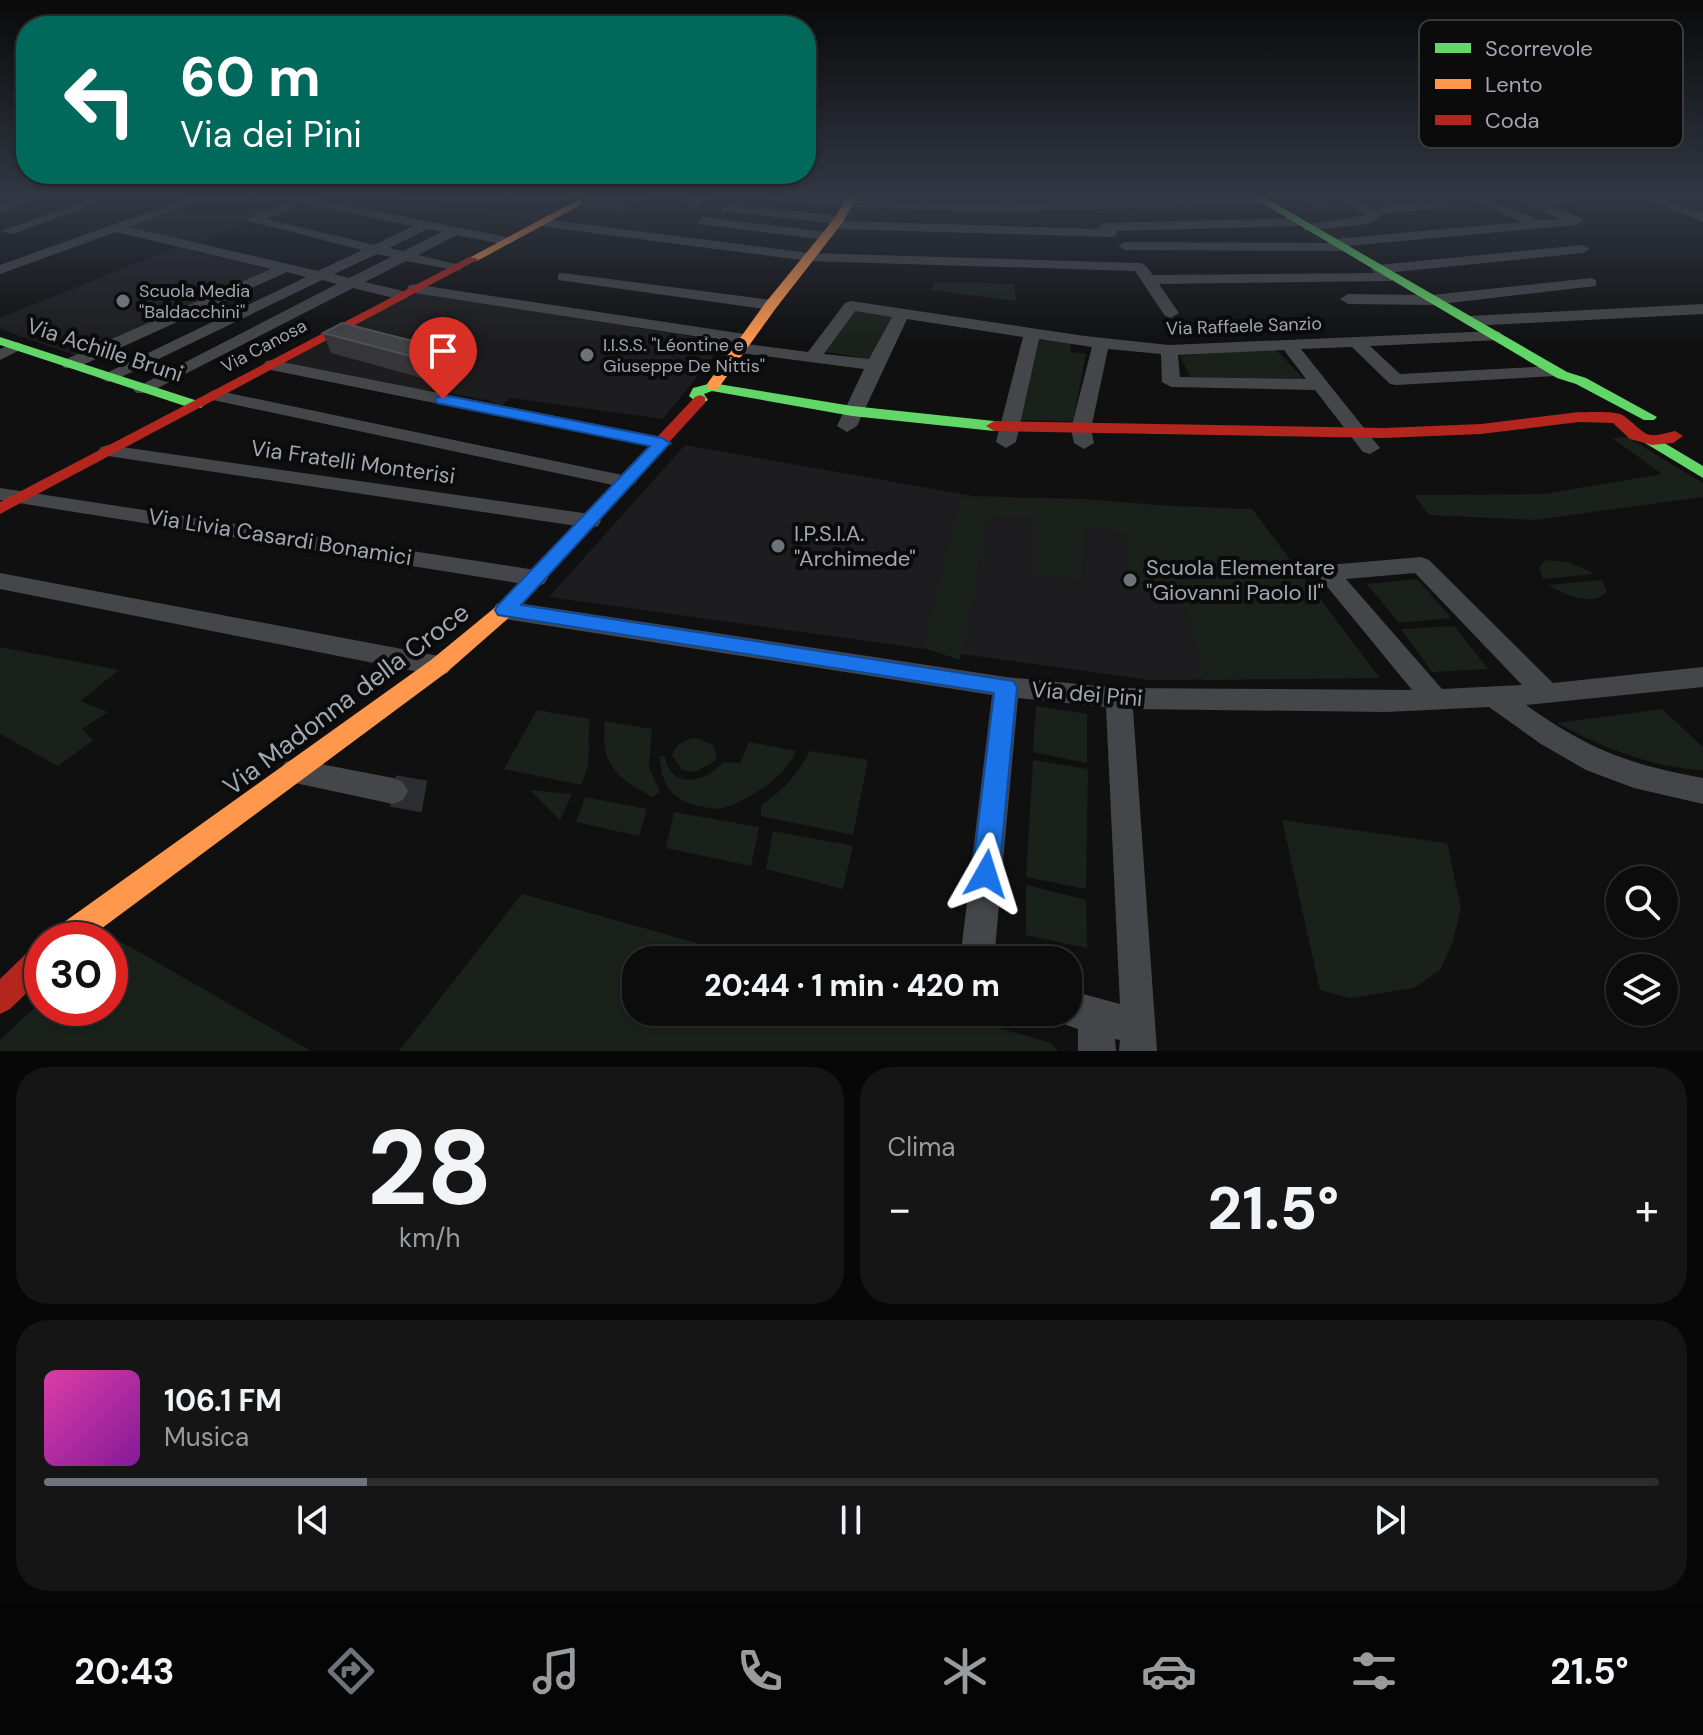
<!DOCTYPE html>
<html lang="it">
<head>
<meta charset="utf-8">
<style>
  body { margin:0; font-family:"DM Sans",sans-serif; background:#151516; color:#f1f3f6; height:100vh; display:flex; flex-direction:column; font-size:30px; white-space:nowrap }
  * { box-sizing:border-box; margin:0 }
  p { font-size:26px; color:#9a9b9d }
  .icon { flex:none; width:44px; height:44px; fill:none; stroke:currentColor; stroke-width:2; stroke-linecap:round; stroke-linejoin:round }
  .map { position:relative; height:1051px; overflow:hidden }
  .panel { display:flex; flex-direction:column; gap:16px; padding:16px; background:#070707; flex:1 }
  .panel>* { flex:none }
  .top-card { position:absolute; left:16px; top:16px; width:800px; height:168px; border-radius:32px; box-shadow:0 2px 6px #0004,0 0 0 2px #2c2c2e; background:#00695c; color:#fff; overflow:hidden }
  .buttons { position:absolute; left:1606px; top:866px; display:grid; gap:16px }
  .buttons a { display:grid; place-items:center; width:72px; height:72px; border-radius:50%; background:#0c0c0d; box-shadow:0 2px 6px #0004,0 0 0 2px #2c2c2e; font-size:40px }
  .speed { position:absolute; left:24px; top:922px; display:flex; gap:16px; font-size:40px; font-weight:700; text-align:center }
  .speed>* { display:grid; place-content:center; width:104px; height:104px; border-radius:50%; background:#0c0c0d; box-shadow:0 2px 6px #0004,0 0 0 2px #2c2c2e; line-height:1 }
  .speed .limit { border:12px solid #d22; background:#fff; color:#111 }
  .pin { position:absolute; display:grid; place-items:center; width:68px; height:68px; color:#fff; margin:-82px -34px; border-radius:50% 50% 50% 0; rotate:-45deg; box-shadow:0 0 8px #0007 }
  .pin .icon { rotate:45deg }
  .me { position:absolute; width:88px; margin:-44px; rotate:6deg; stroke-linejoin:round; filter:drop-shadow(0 0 6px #0008) }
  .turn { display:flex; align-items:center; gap:28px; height:168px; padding:0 32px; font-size:36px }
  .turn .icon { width:104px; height:104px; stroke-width:2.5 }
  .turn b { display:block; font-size:56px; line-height:68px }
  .big { font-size:60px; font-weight:800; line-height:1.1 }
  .panel .widget { flex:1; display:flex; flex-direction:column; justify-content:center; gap:12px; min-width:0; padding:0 28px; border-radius:32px; background:#151516 }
  .panel .dial { align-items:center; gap:0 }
  .dial b { font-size:104px; line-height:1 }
  .song { display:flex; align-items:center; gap:24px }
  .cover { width:96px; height:96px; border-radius:12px; background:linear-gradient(135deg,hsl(320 70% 55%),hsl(290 70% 35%)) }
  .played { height:8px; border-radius:4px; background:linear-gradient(90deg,#6e727a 20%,#2c2c2e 20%) }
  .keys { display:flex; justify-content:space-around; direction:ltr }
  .heat { display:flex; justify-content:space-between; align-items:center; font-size:44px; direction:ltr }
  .panel .tiles { flex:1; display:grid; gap:16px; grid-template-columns:1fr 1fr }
  .widget:last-child { grid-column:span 2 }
  .trip { position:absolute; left:622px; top:946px; width:460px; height:80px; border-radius:32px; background:#0c0c0d; box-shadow:0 2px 6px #0004,0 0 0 2px #2c2c2e; font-weight:800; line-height:80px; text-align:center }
  .tab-bar { display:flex; height:128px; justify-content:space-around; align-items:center; background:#050505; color:#9a9b9d }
  .tab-bar .icon { width:56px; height:56px }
  .tab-bar .selected { color:#6e727a }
  .tab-bar b { font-size:36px; color:#f1f3f6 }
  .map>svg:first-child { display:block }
</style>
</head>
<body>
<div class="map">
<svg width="1703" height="1051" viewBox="0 0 1703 1051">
  <rect width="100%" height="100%" fill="#101011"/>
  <g fill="#1d1d1f">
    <polygon points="201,197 301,197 312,199 185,247 105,229"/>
    <polygon points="176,247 272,270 80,357 0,329 0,318"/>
    <polygon points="414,292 725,342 663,419 510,398 501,406 491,401 433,390 424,391 282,364"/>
    <polygon points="685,445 973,496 1085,499 1207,509 1380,678 1150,680 549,597"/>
  </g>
  <g fill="#1a211b">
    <polygon points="395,197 574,197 532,220"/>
    <polygon points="935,282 1014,284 1016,301 931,290"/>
    <polygon points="852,310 893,316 869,359 826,352"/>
    <polygon points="1036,339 1071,343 1070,352 1086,354 1073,421 1015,420"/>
    <polygon points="1275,349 1304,379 1190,377 1180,356"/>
    <polygon points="1627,437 1703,483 1703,497 1534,520 1429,515 1414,495 1545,494 1662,474 1612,438"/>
    <polygon points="962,498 1252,509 1380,678 1206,680 1180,581 1128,582 1126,532 1083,526 1082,580 1034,574 1036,518 988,515 960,660 924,648"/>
    <polygon points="1546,560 1569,562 1595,574 1543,579 1539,567"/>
    <polygon points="1417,579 1451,618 1399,623 1367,584"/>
    <path d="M1602,580l5,12c-16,15 -43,3 -58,-7z"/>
    <polygon points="1454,626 1488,669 1432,672 1401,629"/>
    <polygon points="0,647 119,670 80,701 108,712 82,729 93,740 58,766 0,734"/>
    <polygon points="1036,706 1087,714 1087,763 1033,752"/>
    <path d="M1662,709l41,38v23c-53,-3 -99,-22 -146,-47z"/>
    <path d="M537,710l53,9c-4,29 4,37 -9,66l-77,-16z"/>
    <path d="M605,721l47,8 -3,39 11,24 -7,5c-37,-19 -53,-32 -48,-76z"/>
    <path d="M697,738l16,7 4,10 -2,6 -20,11 -13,-2 -10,-15c5,-12 13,-16 25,-17z"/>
    <path d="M749,742l47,9c-9,25 -48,50 -73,57 -6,2 -13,0 -19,-1 -29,-4 -44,-21 -44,-51h5c4,34 42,27 58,6l17,1z"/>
    <path d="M810,751l58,9 -15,75 -92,-19v-11c22,-14 37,-31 49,-54z"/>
    <polygon points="1033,760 1088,769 1086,889 1026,877"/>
    <polygon points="530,790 572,794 560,820"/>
    <polygon points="585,797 647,809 639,836 576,822"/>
    <polygon points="674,812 759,827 751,866 666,848"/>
    <polygon points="1282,820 1447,843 1461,908 1452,944 1440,970 1414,988 1350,998 1320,990"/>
    <polygon points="773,831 853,846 843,889 766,869"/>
    <polygon points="1026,885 1086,900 1087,948 1026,935"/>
    <polygon points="522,894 758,960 636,960 636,1012 942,1012 1051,1043 1058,1051 399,1051"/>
    <polygon points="110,937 134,949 311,1051 0,1051 0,1040 42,1001 42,1008 110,1008 110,940 107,940"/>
  </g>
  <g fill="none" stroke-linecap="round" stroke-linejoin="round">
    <polyline stroke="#2d2e31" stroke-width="32" stroke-dasharray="32 16" stroke-linecap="butt" points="393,791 427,797"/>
    <g fill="#454649" fill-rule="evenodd">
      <polygon points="26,197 44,197 0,212 0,204"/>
      <path d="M190,197h21l-82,30 189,44 44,-21 -117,-30 44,-19 -6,-4h22l202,40 7,4 -7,4 -50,-10 -39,20 42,10v6l-54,-10 -41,21 42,10 1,-6 5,-2 338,51 2,4 -7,5 62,8 37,-49 6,-2 234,35 84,9 325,-14 6,1 2,4 -2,4 -130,6 30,28 155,-8 9,5 -9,5 -159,9 -6,-1 -38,-37 -51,2 79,99 -10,6 -7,-2 -48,-62 -144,-3 -9,-5 -1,-28 -53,-5 -17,80 3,14 -10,6 -10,-6 -3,-14 21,-82 -53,-8 -23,103 -10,6 -10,-6 27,-105 -116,-18 -50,107 -10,6 -10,-6 27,-57 -131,-17 -2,-4 8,-5 -331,-51 -1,6 -5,2 -49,-12 -205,105h-12l-3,-4 204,-105 -15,-4 -209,101 -6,1 -9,-5 208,-100 -19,-5 -211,96h-12l-3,-4 3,-4 207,-91 -155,-37 -116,42v-9zM304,204l109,22 -39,19 -108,-26zM428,229l14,3 -39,19 -14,-3zM377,254l14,3 -42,21 -15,-4zM855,311l37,6 -23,42 -45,-5zM1284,350l22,29 -126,-2 -2,-22z"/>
      <polygon points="696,197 709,197 697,208 687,208 687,202"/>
      <path d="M769,197l188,7 297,-7 14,3 -6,4c-163,6 -324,13 -487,-3z"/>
      <polygon points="1295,197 1310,197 1328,208 1317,211"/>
      <polygon points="1335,197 1350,197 1369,207 1430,202 1424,197 1440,197 1452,204 1446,208 1381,214 1380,218 1368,224 1304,231 1304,225 1366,215"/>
      <path d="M1467,197h16l56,23 20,-1 -47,-22c10,0 16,2 26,3 13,3 35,-4 51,-3l-37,9 29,12 2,3 -7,4 -229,21 -6,5 -216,-1 -7,-4 7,-4 202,1 7,-4 187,-17z"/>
      <polygon points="1642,197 1658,197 1703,213 1703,222"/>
      <polygon points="87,200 97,203 13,234 1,231"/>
      <polygon points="726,204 839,216 845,221 1099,229 1100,224 1105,223 1298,218 1305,222 1298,226 1116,231 1116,236 1111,237 834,229 829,228 829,223 721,211 721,205"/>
      <polygon points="704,217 826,232 833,236 826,240 699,224 697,221"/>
      <polygon points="544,219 809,253 1139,263 1144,264 1153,275 1375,273 1371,269 1378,265 1583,245 1590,249 1583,253 1386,273 1398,277 1391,281 1159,284 1179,313 1171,318 1165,316 1135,271 809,261 539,226 539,220"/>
      <polygon points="563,273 771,300 779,305 771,310 558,280 558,274"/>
      <polygon points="1591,278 1596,280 1596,286 1432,305 1348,304 1340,299 1348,294 1432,295"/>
      <polygon points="1703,304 1703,314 1469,326 1461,321 1469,316"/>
      <polygon points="18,342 26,347 0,360 0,349"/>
      <polygon points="272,360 662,437 672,443 662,449 266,369 263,365 266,361"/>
      <polygon points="214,390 627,476 637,482 627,488 208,399 205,395"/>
      <polygon points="108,445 590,514 598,516 601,521 598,526 590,528 101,455 98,451 101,447"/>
      <polygon points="0,488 536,570 544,572 548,578 544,584 536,586 0,500"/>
      <path d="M1421,557l8,3 124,123 150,-16v20l-177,18c64,45 101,59 177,73v26l-69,-16 -48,-18 -45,-26 -52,-37 -103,5 -253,-3 24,342h-38l1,-11 -5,-1 1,12h-38v-22l-23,-8 -3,-9h16v-22l52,14 -14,-297 -88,-9 -24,262h-34l32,-265 -487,-76 -9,-3 -3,-6 3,-6 9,-3 501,76 113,11 293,2 -96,-117 4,-6 8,-2zM1415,573l107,112 -80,4 -96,-110z"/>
      <polygon points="0,573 439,656 448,659 452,666 448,673 439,676 0,589"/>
      <polygon points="295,759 393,778 403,782 408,791 403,800 393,804 295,783 285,780 280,771 285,762"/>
    </g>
    <g fill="#63d668" fill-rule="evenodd">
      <polygon points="1252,197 1264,197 1567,372 1586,378 1657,417 1654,420 1644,420 1576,384 1557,378"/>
      <polygon points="0,337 201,402 204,405 201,408 191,408 0,345"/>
      <polygon points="712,383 852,406 994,421 1002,426 994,431 852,416 712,391 704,394 708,400 700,405 689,396 693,388"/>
      <polygon points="1651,435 1703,466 1703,478 1645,443 1643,440"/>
    </g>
    <g fill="#ff974d" fill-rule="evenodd">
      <polygon points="583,197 595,197 477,261 467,259"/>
      <polygon points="847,197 857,197 843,222 776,308 717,390 707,390 707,384 766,302 834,219"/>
      <polygon points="578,525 584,527 587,531 584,535 512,615 447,672 86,940 49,940 53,930 431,660 498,605 572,527"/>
    </g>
    <g fill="#b3261e" fill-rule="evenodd">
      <polygon points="469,257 479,259 0,514 0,502"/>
      <polygon points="700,395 705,397 705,403 584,535 572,535 569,531 572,527 695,397"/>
      <path d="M1579,412c11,1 36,-2 45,4 24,18 18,24 51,15l8,5 -10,7 -21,2 -22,-6 -17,-16 -34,-1 -98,12 -97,4 -390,-7 -8,-5 8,-5 390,7 97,-4z"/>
      <polygon points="42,944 42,978 10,1009 0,1014 0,979 32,948"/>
    </g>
  </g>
  <g fill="#363639">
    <polygon points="581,197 648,197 648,199 628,212 584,209"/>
    <polygon points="342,323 439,368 422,378 331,353 323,333"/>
  </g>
  <g fill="#222224">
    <polygon points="626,197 648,197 648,199 628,212"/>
    <polygon points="432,346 439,368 422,378 414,357"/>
  </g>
  <polygon fill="#424346" stroke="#505257" stroke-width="2" points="342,323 432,346 414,357 323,333"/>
  <linearGradient id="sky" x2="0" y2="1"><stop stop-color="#090909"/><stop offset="0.57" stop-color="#313743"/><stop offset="1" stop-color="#313743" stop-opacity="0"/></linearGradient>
  <rect width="1703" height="344" fill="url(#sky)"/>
  <polygon fill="#1a73e8" stroke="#114b97" stroke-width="2" points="443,395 662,438 670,443 521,605 1013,681 1017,687 999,874 995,883 986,887 976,883 972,874 994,693 498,615 495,610 498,605 650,446 437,403 435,399"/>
  <g fill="#6e727a" stroke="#0b0b0c" stroke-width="3">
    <circle cx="123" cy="301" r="8"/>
    <circle cx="587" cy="355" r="8"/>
    <circle cx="778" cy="546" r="8"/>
    <circle cx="1130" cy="580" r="8"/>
  </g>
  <g text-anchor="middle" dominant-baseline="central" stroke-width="8" stroke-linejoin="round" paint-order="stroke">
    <g font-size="18" fill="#a1a7b2" stroke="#0b0b0c" text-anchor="start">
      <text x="139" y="291">Scuola Media<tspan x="139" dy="21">"Baldacchini"</tspan></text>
      <text x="603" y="345">I.I.S.S. "Léontine e<tspan x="603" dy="21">Giuseppe De Nittis"</tspan></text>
    </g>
    <g font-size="18" fill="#a1a7b2" stroke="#0b0b0c">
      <text transform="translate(1244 326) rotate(-2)">Via Raffaele Sanzio</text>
      <text transform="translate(264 346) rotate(-28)">Via Canosa</text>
    </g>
    <g font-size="22" fill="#a1a7b2" stroke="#0b0b0c">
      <text transform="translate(105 350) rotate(18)">Via Achille Bruni</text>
      <text transform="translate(353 462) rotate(8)">Via Fratelli Monterisi</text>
      <text transform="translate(280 537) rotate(9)">Via Livia Casardi Bonamici</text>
      <text transform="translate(1087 694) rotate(5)">Via dei Pini</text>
    </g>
    <g font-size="22" fill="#a1a7b2" stroke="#0b0b0c" text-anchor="start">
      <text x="794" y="533">I.P.S.I.A.<tspan x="794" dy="25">"Archimede"</tspan></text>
      <text x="1146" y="567">Scuola Elementare<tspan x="1146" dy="25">"Giovanni Paolo II"</tspan></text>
    </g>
    <g font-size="26" fill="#a1a7b2" stroke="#0b0b0c">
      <text transform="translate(346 699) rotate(-37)">Via Madonna della Croce</text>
    </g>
  </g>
  <rect x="1419" y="20" width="264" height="128" rx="12" fill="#0b0b0c" stroke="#383a3e" stroke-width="2"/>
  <rect x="1435" y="43" width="36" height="10" fill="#63d668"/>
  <rect x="1435" y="79" width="36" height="10" fill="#ff974d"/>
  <rect x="1435" y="115" width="36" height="10" fill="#b3261e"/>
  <g font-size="22" fill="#a1a7b2">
    <text x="1485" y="56">Scorrevole</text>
    <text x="1485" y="92">Lento</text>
    <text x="1485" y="128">Coda</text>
  </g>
</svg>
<div class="buttons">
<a><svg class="icon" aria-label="search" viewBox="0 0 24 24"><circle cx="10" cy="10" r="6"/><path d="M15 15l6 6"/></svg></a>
<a><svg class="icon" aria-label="layers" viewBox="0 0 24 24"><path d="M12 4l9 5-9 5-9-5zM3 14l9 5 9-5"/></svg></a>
</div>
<div class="speed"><div class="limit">30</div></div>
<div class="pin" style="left:443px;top:399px;background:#d93025"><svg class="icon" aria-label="arrive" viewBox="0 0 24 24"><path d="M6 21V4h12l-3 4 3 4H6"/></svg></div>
<svg class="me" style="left:986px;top:874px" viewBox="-20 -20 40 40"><path d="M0-17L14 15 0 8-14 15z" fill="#1a73e8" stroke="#fff" stroke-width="4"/></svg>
<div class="trip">20:44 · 1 min · 420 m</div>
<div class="top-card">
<div class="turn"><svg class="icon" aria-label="left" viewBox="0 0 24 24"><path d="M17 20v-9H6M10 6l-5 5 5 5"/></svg><div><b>60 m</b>Via dei Pini</div></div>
</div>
</div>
<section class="panel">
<div class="tiles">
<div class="widget dial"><b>28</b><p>km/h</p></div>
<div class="widget"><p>Clima</p>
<div class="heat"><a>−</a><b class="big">21.5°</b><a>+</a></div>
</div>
<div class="widget">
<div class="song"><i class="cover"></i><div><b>106.1 FM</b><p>Musica</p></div></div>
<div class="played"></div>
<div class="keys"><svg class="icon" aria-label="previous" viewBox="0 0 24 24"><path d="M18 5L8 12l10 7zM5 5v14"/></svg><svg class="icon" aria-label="pause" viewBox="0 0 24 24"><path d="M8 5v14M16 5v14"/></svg><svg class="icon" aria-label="next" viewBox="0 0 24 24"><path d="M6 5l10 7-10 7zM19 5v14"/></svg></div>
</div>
</div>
</section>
<nav class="tab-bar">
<b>20:43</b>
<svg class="icon selected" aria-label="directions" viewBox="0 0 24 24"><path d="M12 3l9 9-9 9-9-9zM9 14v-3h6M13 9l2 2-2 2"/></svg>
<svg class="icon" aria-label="music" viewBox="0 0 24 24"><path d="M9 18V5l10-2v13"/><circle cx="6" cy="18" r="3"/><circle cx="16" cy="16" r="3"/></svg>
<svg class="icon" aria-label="phone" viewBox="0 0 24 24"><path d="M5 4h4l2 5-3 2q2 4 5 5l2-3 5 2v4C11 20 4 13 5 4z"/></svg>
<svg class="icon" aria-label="climate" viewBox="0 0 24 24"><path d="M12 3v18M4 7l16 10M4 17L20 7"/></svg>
<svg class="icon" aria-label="car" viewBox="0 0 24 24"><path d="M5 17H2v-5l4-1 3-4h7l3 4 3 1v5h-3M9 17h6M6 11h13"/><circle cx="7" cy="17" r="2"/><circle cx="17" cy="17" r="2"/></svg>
<svg class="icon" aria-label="filters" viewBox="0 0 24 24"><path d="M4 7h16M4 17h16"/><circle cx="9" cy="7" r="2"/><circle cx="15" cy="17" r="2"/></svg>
<b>21.5°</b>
</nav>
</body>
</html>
